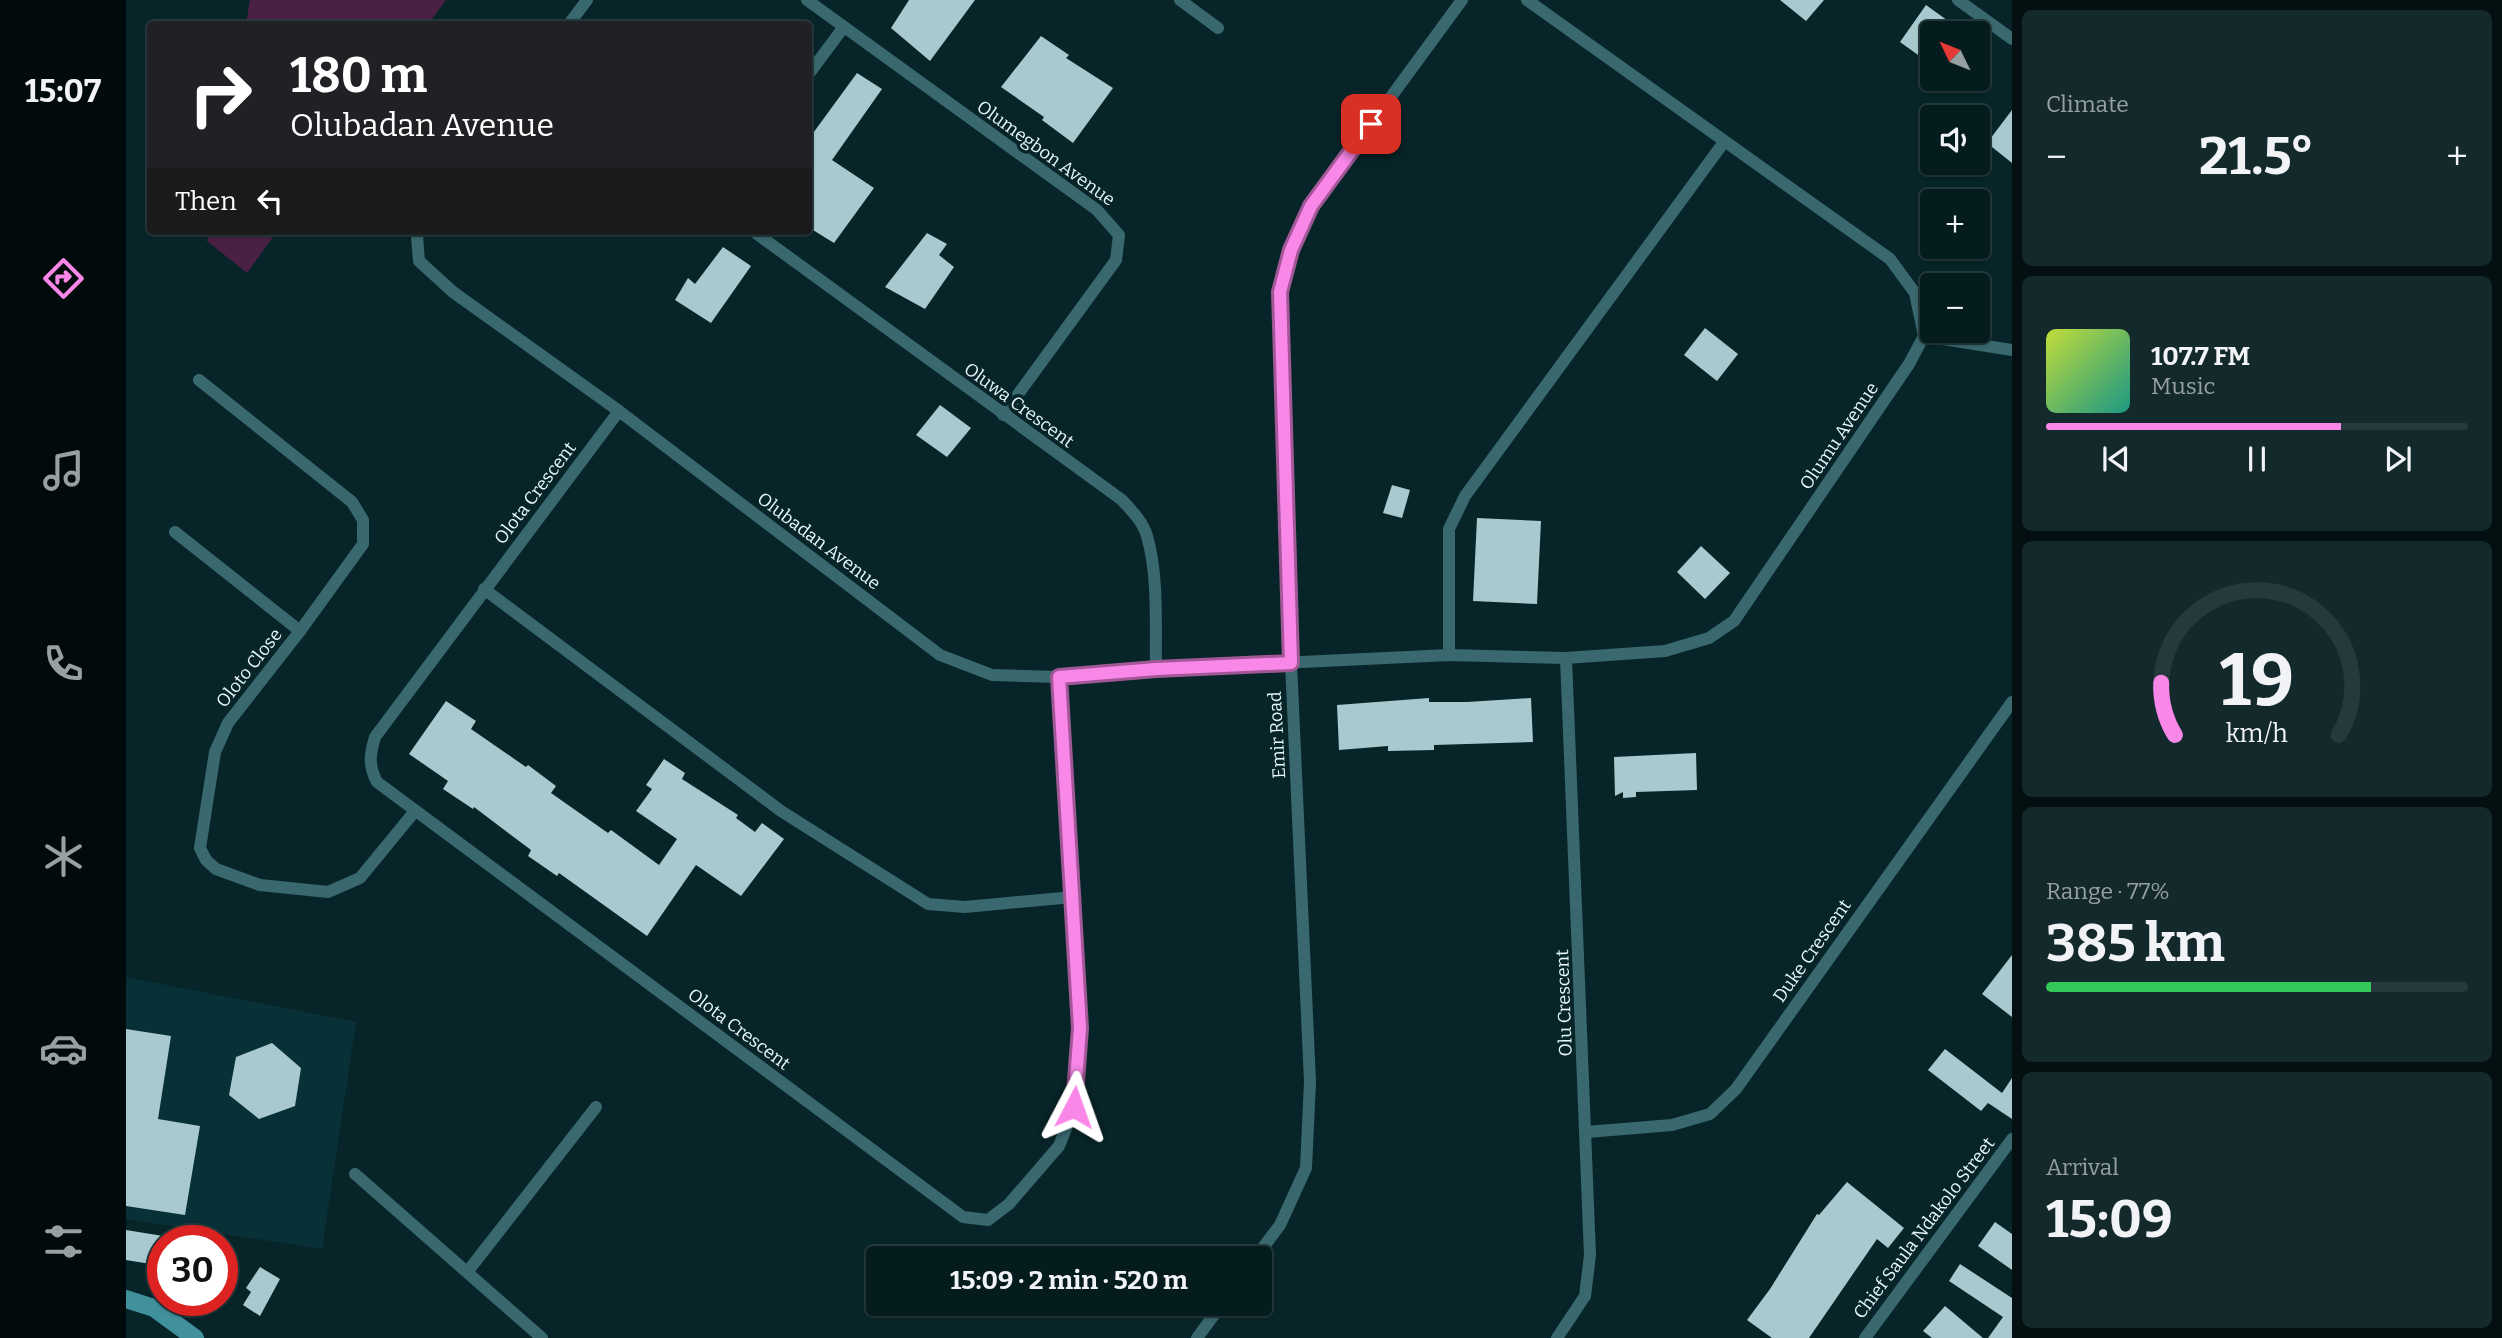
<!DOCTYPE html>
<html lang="en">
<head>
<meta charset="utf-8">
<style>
  body { margin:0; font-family:Bitter,serif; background:#13292c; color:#f1f3f6; height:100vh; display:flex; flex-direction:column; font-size:26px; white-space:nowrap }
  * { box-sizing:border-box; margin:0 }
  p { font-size:23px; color:#97a1a4 }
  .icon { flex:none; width:38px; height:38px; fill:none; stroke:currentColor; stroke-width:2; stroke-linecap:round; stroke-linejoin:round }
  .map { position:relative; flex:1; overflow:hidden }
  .details { display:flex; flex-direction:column; gap:10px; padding:10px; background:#030f11; width:490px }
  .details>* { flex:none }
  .banner { position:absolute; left:21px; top:21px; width:665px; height:214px; border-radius:7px; box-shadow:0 2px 5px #0004,0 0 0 2px #263a3d; background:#202124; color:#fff; overflow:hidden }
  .needle { width:46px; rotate:313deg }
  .fabs { position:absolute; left:1794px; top:21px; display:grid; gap:14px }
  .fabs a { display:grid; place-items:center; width:70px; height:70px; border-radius:7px; background:#051c1f; box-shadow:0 2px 5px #0004,0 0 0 2px #263a3d; font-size:35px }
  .speed { position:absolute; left:21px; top:1225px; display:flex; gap:14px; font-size:35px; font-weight:700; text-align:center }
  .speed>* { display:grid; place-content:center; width:91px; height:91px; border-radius:50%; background:#051c1f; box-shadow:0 2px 5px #0004,0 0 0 2px #263a3d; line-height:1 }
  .speed .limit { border:10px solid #d22; background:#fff; color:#111 }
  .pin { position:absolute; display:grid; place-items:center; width:60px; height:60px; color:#fff; margin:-30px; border-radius:14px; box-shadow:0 4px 10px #0006 }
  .me { position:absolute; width:77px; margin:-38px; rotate:4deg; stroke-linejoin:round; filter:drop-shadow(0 0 5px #0008) }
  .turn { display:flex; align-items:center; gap:24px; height:147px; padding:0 28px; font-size:32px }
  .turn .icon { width:91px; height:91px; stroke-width:2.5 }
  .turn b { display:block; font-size:49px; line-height:60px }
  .then { display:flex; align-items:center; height:66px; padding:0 28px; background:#0003; gap:14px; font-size:26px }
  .big { font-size:52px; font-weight:700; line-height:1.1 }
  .details .card { flex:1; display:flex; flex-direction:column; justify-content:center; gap:10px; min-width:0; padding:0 24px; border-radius:10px; background:#13292c }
  .details .dial { align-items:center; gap:0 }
  .dial svg { height:182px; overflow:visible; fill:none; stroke:#263a3d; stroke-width:7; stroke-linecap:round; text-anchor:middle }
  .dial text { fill:#f1f3f6; stroke:none }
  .song { display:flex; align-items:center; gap:21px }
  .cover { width:84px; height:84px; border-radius:10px; background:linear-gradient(135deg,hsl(70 70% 55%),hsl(170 70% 35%)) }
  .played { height:7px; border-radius:4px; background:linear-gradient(90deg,#f987e8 70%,#263a3d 70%) }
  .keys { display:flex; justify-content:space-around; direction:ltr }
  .heat { display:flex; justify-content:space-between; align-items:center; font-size:38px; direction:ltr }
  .charge { height:10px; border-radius:5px; background:linear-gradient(90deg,#34c759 77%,#263a3d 0) }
  .trip { position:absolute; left:740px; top:1246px; width:406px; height:70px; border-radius:7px; background:#051c1f; box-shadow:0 2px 5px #0004,0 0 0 2px #263a3d; font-weight:700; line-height:70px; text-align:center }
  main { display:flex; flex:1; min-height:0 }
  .dock { display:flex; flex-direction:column; width:126px; justify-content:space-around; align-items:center; background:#020b0c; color:#97a1a4 }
  .dock .icon { width:49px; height:49px }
  .dock .selected { color:#f987e8 }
  .dock b { font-size:32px; color:#f1f3f6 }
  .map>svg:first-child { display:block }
</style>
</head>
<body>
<main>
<nav class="dock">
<b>15:07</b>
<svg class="icon selected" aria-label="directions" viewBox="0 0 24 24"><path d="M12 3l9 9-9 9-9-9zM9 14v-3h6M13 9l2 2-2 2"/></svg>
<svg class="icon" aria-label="music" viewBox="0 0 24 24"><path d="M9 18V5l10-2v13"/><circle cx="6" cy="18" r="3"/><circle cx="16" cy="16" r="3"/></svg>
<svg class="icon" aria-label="phone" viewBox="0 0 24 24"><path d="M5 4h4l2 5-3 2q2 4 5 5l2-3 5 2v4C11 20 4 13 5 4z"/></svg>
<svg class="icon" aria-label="climate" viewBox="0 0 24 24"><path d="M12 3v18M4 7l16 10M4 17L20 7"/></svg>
<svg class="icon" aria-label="car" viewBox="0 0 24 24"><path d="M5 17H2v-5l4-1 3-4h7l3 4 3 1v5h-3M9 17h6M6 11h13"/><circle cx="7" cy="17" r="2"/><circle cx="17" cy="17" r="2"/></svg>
<svg class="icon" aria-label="filters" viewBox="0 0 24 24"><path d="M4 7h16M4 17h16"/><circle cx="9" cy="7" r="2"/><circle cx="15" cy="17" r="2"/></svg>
</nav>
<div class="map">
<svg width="1886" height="1338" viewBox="0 0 1886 1338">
  <rect width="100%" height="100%" fill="#072529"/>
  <polygon fill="#073137" points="0,977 230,1022 196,1249 0,1219"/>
  <g fill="#4a2144">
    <polygon points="124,0 320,0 302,24 120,24"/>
    <polygon points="83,231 151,231 121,273 81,241"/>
  </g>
  <g fill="#a8c9ce">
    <polygon points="783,0 849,0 804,61 765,28"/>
    <polygon points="1654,0 1698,0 1680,21"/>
    <polygon points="1800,5 1839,33 1806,33 1806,65 1774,42"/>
    <polygon points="915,36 943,55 940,58 987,88 947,143 916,120 918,117 875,87"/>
    <polygon points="731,73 756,89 706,160 748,188 708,243 682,227 682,140"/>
    <polygon points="1886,110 1886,163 1861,143"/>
    <polygon points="801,233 821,244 813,255 828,267 799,309 759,287"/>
    <polygon points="597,247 625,266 585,323 549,300 562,278 569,284"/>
    <polygon points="1579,328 1612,354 1591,381 1558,355"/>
    <polygon points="814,405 845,428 821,457 790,435"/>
    <polygon points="1266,485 1284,490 1276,518 1257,513"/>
    <polygon points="1351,518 1415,521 1411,604 1347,601"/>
    <polygon points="1575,546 1604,573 1579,599 1551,572"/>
    <polygon points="1303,698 1303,702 1341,702 1405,698 1407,742 1308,745 1308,750 1262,751 1262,746 1213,750 1211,705"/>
    <polygon points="320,701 350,721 345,729 400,767 402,765 430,786 425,793 482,833 485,830 533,865 551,839 510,811 526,789 520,785 538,759 559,773 556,779 612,815 610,818 629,832 636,823 658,839 615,896 570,865 521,936 433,873 431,876 402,856 405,850 348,807 347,809 317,789 322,781 283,754"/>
    <polygon points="1570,753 1571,790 1510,792 1510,797 1497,798 1497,792 1489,796 1488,757"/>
    <polygon points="1886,955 1886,1017 1856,994"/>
    <polygon points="0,1029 45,1036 32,1119 74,1126 59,1215 0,1206"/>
    <polygon points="146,1043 175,1068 169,1106 133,1119 103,1095 110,1057"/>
    <polygon points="1819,1049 1876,1093 1886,1078 1886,1119 1862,1103 1855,1111 1802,1070"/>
    <polygon points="1721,1182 1778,1228 1762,1248 1751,1239 1683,1338 1646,1338 1621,1320 1644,1289 1691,1214 1693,1215"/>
    <polygon points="1869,1222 1886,1234 1886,1270 1852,1246"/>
    <polygon points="0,1230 37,1236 37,1266 0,1260"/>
    <polygon points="1834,1264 1886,1298 1886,1338 1862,1338 1877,1317 1823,1281"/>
    <polygon points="134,1267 154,1279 134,1316 117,1305 125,1292 120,1288"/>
    <polygon points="1819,1306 1857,1338 1806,1338 1797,1331"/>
  </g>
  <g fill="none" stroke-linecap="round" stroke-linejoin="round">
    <g stroke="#39686f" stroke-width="12">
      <polyline points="681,0 971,210 993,235 990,260 877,415"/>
      <polyline points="1054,0 1092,28"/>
      <polyline points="1832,0 1886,39"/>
      <polyline points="443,24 461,0"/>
      <polyline points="682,75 717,28"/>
      <polyline points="295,231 291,237 293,261 327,292 493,411 814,655 866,675 932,677 1030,669 1323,655 1440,658 1539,651 1583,638 1608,621 1783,364 1798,336 1789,293 1764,259 1401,0"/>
      <path d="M627,231l369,269c10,11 21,22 25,36 12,42 8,90 9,133"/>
      <polyline points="1798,336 1886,350"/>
      <polyline points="73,380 226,502 237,520 237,544 174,631 102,723 89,752 74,848 80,860 90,869 134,885 202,892 234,878 289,811"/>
      <path d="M493,411l-244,326c-5,17 -7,28 2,45l586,435 25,3 21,-16 50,-58 16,-40 5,-78 -22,-351"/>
      <polyline points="49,532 174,631"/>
      <polyline points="358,589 655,811 802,904 839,907 947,897"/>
      <polyline points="1323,655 1323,529 1339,496 1598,142"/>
      <polyline points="1461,1132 1546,1125 1584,1114 1610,1089 1886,702"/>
      <polyline points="229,1174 416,1338"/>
      <polyline points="1129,1258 1154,1225 1180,1168 1184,1082 1165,663 1154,292 1165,250 1185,206 1336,0"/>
      <polyline points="342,1271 470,1107"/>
      <polyline points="1071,1338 1096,1304"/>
      <polyline points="1431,1338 1459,1296 1464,1255 1440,658"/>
      <polyline points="1739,1338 1886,1139"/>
    </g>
    <polyline stroke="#41919d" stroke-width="18" points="0,1299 28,1308 69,1338"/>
  </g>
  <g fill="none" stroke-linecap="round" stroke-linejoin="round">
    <defs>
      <polyline id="route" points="948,1107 954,1028 933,677 1030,669 1165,663 1154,292 1165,250 1185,206 1245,124"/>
    </defs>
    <use href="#route" stroke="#a25897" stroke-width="18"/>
    <use href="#route" stroke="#f987e8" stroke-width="12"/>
  </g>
  <g text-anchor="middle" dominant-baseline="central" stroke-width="7" stroke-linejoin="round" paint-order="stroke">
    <g font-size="18" fill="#e7f7fa" stroke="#072529">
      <text transform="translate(920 153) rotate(36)">Olumegbon Avenue</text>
      <text transform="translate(893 405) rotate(36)">Oluwa Crescent</text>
      <text transform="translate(1713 436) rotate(-56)">Olumu Avenue</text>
      <text transform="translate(409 493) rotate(-53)">Olota Crescent</text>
      <text transform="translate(693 541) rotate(37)">Olubadan Avenue</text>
      <text transform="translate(123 668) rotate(-52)">Oloto Close</text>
      <text transform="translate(1151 735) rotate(-93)">Emir Road</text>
      <text transform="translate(1686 951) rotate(-55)">Duke Crescent</text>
      <text transform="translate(1438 1003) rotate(-92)">Olu Crescent</text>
      <text transform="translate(613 1029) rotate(37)">Olota Crescent</text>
      <text transform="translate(1798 1228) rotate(-53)">Chief Saula Ndakolo Street</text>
    </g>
  </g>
</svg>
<div class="fabs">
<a><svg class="needle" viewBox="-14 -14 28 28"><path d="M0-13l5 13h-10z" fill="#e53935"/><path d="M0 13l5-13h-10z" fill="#97a1a4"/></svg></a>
<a><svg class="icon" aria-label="sound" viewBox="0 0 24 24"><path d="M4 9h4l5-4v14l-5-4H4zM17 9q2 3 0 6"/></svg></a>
<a>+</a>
<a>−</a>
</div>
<div class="speed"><div class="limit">30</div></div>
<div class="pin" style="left:1245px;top:124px;background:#d93025"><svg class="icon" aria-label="arrive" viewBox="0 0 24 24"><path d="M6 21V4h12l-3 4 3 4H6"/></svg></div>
<svg class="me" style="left:948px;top:1107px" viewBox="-20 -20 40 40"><path d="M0-17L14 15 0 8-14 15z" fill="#f987e8" stroke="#fff" stroke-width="4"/></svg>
<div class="trip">15:09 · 2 min · 520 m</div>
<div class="banner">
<div class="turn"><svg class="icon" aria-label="right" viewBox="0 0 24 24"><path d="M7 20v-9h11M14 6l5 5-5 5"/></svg><div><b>180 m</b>Olubadan Avenue</div></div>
<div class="then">Then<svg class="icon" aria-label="left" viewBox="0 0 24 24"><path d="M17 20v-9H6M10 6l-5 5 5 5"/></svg></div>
</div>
</div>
<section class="details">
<div class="card"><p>Climate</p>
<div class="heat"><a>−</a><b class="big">21.5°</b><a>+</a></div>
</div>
<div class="card">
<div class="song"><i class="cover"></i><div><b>107.7 FM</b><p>Music</p></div></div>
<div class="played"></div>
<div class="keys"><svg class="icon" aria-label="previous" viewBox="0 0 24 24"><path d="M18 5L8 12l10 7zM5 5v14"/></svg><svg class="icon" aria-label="pause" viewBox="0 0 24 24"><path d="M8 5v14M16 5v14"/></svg><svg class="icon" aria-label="next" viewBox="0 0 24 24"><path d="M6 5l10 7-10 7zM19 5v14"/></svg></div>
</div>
<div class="card dial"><svg viewBox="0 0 100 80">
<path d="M14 69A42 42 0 1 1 86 69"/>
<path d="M14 69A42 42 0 0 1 8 46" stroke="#f987e8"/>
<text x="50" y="56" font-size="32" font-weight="700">19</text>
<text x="50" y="72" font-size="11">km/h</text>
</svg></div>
<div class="card"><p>Range · 77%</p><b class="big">385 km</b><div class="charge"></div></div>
<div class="card"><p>Arrival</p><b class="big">15:09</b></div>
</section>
</main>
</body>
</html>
